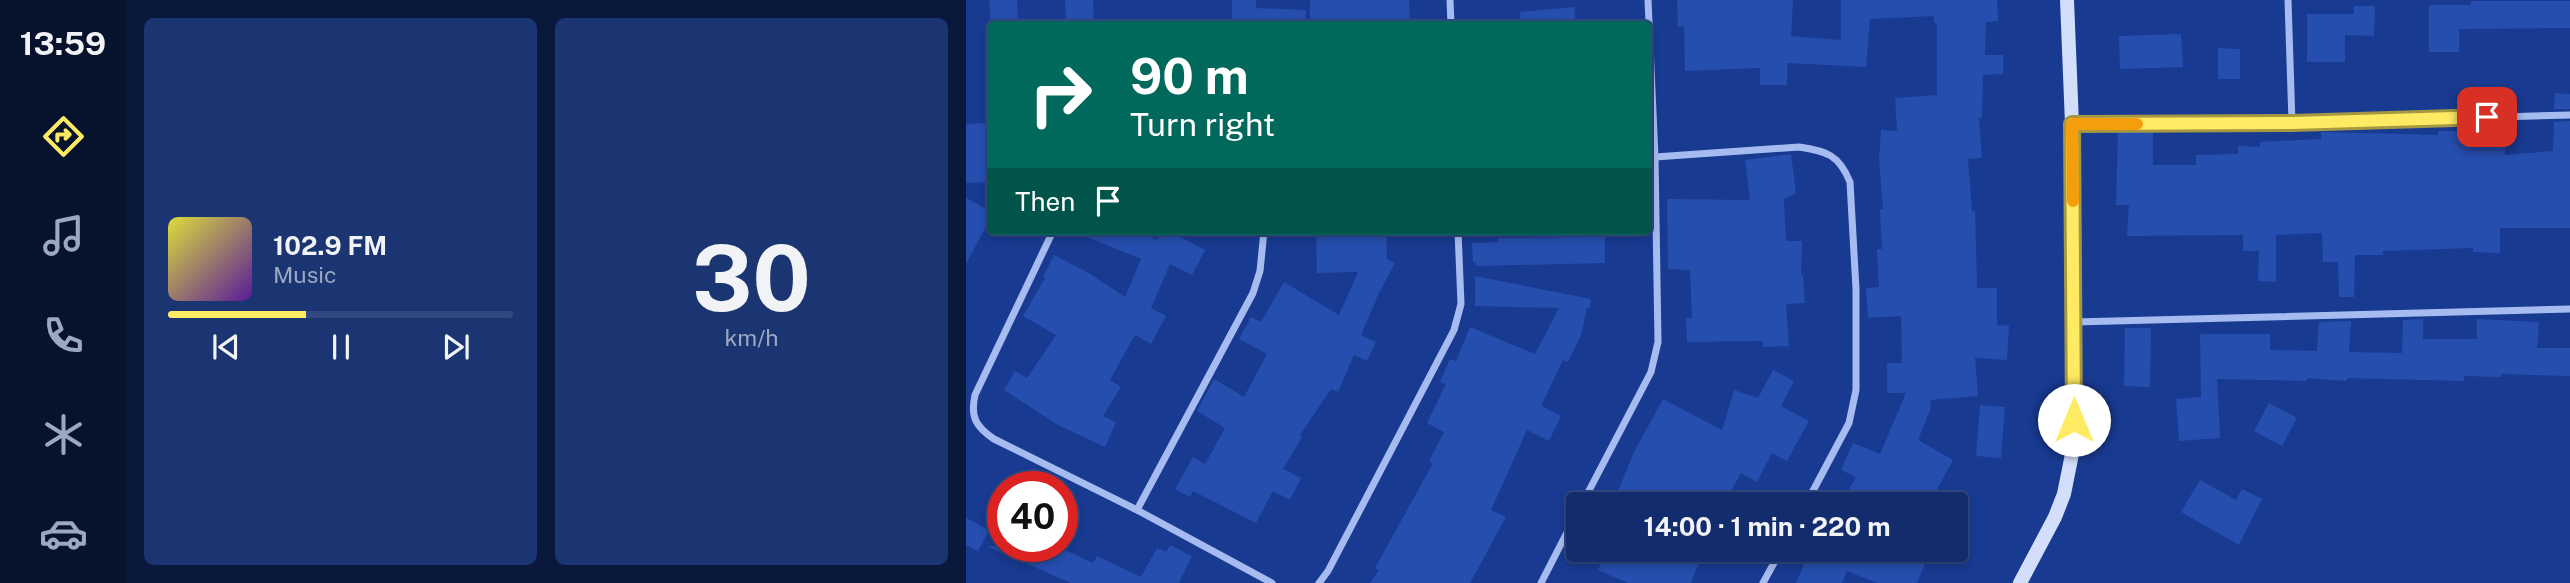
<!DOCTYPE html>
<html lang="en">
<head>
<meta charset="utf-8">
<style>
  body { margin:0; font-family:"Public Sans",sans-serif; background:#1b3472; color:#f1f3f6; height:100vh; display:flex; flex-direction:column; font-size:26px; white-space:nowrap }
  * { box-sizing:border-box; margin:0 }
  p { font-size:23px; color:#9ca7c2 }
  .icon { flex:none; width:38px; height:38px; fill:none; stroke:currentColor; stroke-width:2; stroke-linecap:round; stroke-linejoin:round }
  .map { position:relative; flex:1; overflow:hidden }
  .panel { display:flex; flex-direction:column; gap:18px; padding:18px; background:#0a183c; width:840px }
  .panel>* { flex:none }
  .top-card { position:absolute; left:21px; top:21px; width:665px; height:214px; border-radius:7px; box-shadow:0 4px 10px #0003,0 0 0 2px #314880; background:#00695c; color:#fff; overflow:hidden }
  .speed { position:absolute; left:21px; top:471px; display:flex; gap:14px; font-size:35px; font-weight:700; text-align:center }
  .speed>* { display:grid; place-content:center; width:91px; height:91px; border-radius:50%; background:#122c6d; box-shadow:0 4px 10px #0003,0 0 0 2px #314880; line-height:1 }
  .speed .limit { border:10px solid #d22; background:#fff; color:#111 }
  .pin { position:absolute; display:grid; place-items:center; width:60px; height:60px; color:#fff; margin:-30px; border-radius:14px; box-shadow:0 4px 10px #0006 }
  .me { position:absolute; width:77px; margin:-38px; rotate:0deg; stroke-linejoin:round; filter:drop-shadow(0 0 5px #0008) }
  .turn { display:flex; align-items:center; gap:24px; height:147px; padding:0 28px; font-size:32px }
  .turn .icon { width:91px; height:91px; stroke-width:2.5 }
  .turn b { display:block; font-size:49px; line-height:60px }
  .then { display:flex; align-items:center; height:66px; padding:0 28px; background:#0003; gap:14px; font-size:26px }
  .panel .tile { flex:1; display:flex; flex-direction:column; justify-content:center; gap:10px; min-width:0; padding:0 24px; border-radius:10px; background:#1b3472 }
  .panel .dial { align-items:center; gap:0 }
  .dial b { font-size:91px; line-height:1 }
  .song { display:flex; align-items:center; gap:21px }
  .cover { width:84px; height:84px; border-radius:10px; background:linear-gradient(135deg,hsl(60 70% 55%),hsl(270 70% 35%)) }
  .played { height:7px; border-radius:4px; background:linear-gradient(90deg,#ffea64 40%,#314880 40%) }
  .keys { display:flex; justify-content:space-around; direction:ltr }
  .panel .tiles { flex:1; display:grid; gap:18px; grid-template-columns:repeat(2,1fr) }
  .trip { position:absolute; left:600px; top:492px; width:402px; height:70px; border-radius:7px; background:#122c6d; box-shadow:0 4px 10px #0003,0 0 0 2px #314880; font-weight:700; line-height:70px; text-align:center }
  main { display:flex; flex:1; min-height:0 }
  .tabs { display:flex; flex-direction:column; width:126px; justify-content:space-around; align-items:center; background:#07122c; color:#9ca7c2 }
  .tabs .icon { width:49px; height:49px }
  .tabs .current { color:#ffea64 }
  .tabs b { font-size:32px; color:#f1f3f6 }
  .map>svg:first-child { display:block }
</style>
</head>
<body>
<main>
<nav class="tabs">
<b>13:59</b>
<svg class="icon current" aria-label="directions" viewBox="0 0 24 24"><path d="M12 3l9 9-9 9-9-9zM9 14v-3h6M13 9l2 2-2 2"/></svg>
<svg class="icon" aria-label="music" viewBox="0 0 24 24"><path d="M9 18V5l10-2v13"/><circle cx="6" cy="18" r="3"/><circle cx="16" cy="16" r="3"/></svg>
<svg class="icon" aria-label="phone" viewBox="0 0 24 24"><path d="M5 4h4l2 5-3 2q2 4 5 5l2-3 5 2v4C11 20 4 13 5 4z"/></svg>
<svg class="icon" aria-label="climate" viewBox="0 0 24 24"><path d="M12 3v18M4 7l16 10M4 17L20 7"/></svg>
<svg class="icon" aria-label="car" viewBox="0 0 24 24"><path d="M5 17H2v-5l4-1 3-4h7l3 4 3 1v5h-3M9 17h6M6 11h13"/><circle cx="7" cy="17" r="2"/><circle cx="17" cy="17" r="2"/></svg>
</nav>
<section class="panel">
<div class="tiles">
<div class="tile">
<div class="song"><i class="cover"></i><div><b>102.9 FM</b><p>Music</p></div></div>
<div class="played"></div>
<div class="keys"><svg class="icon" aria-label="previous" viewBox="0 0 24 24"><path d="M18 5L8 12l10 7zM5 5v14"/></svg><svg class="icon" aria-label="pause" viewBox="0 0 24 24"><path d="M8 5v14M16 5v14"/></svg><svg class="icon" aria-label="next" viewBox="0 0 24 24"><path d="M6 5l10 7-10 7zM19 5v14"/></svg></div>
</div>
<div class="tile dial"><b>30</b><p>km/h</p></div>
</div>
</section>
<div class="map">
<svg width="1604" height="583" viewBox="0 0 1604 583">
  <rect width="100%" height="100%" fill="#183a91"/>
  <g fill="#264eaf">
    <polygon points="23,0 51,0 52,24 25,24"/>
    <polygon points="99,0 127,0 128,24 100,24"/>
    <polygon points="266,0 290,0 290,8 340,10 339,24 266,24"/>
    <polygon points="344,0 443,0 444,24 344,24"/>
    <polygon points="711,0 827,0 825,36 875,40 875,0 1031,0 1032,21 1020,22 1019,55 1037,55 1037,74 1017,75 1016,118 1013,118 1016,158 1002,159 1006,211 1009,211 1011,288 1031,288 1031,325 1043,326 1041,360 1009,358 1012,396 964,400 965,408 952,440 987,460 963,504 875,504 890,477 875,470 887,443 914,454 940,393 921,393 921,363 936,363 935,316 902,318 900,288 913,287 911,249 916,249 914,209 917,209 913,159 915,130 931,131 929,98 971,95 971,23 968,23 968,16 904,19 900,67 821,63 821,85 794,85 794,68 719,71 718,26 712,27"/>
    <polygon points="1505,1 1604,1 1604,28 1493,29 1493,52 1463,52 1463,5 1505,5"/>
    <polygon points="1388,6 1409,6 1408,36 1379,35 1379,62 1341,62 1341,14 1388,14"/>
    <polygon points="608,7 610,24 555,24 554,12"/>
    <polygon points="1215,34 1217,67 1154,69 1153,36"/>
    <polygon points="1252,48 1274,49 1274,79 1252,79"/>
    <polygon points="1589,93 1604,94 1604,109 1588,109"/>
    <polygon points="1604,121 1604,228 1534,228 1534,253 1507,252 1507,248 1417,251 1417,255 1389,255 1388,297 1373,297 1372,262 1357,262 1356,233 1310,235 1310,282 1292,281 1293,251 1277,251 1277,235 1161,236 1163,205 1150,205 1152,131 1187,132 1187,165 1230,165 1230,155 1272,154 1272,146 1294,147 1294,142 1355,139 1355,132 1472,135 1472,131 1540,131 1539,155 1587,151 1588,122"/>
    <polygon points="21,123 24,182 0,183 0,124"/>
    <polygon points="825,154 830,193 818,199 820,241 836,241 835,275 837,275 839,303 820,304 823,346 797,347 797,341 721,342 720,318 726,318 724,270 702,269 701,199 784,200 779,160"/>
    <polygon points="0,198 24,211 24,219 0,264"/>
    <polygon points="107,231 168,231 191,240 196,231 203,231 239,250 226,275 204,264 185,308 200,316 185,344 169,335 144,380 155,387 137,416 150,422 139,447 92,425 38,390 49,371 61,378 90,335 57,316 79,278 77,277 88,255 121,272 159,297 175,259"/>
    <polygon points="350,231 420,231 421,259 429,263 413,293 395,335 410,342 401,361 388,355 372,392 365,389 334,435 336,437 317,469 335,478 324,500 307,491 290,523 227,491 224,497 209,489 227,457 239,464 259,428 231,411 248,379 278,397 301,354 273,339 285,317 295,322 318,282 373,315 392,272 351,273"/>
    <polygon points="639,237 639,263 510,266 510,262 507,262 506,243 532,242 532,238"/>
    <polygon points="509,276 625,299 624,308 621,308 615,335 602,362 597,360 575,406 595,416 583,441 561,430 525,510 540,517 504,583 404,583 413,570 409,568 467,463 463,461 478,432 461,423 480,384 474,382 484,359 490,361 504,327 569,354 593,308 509,306"/>
    <polygon points="1457,319 1457,339 1511,339 1511,319 1573,322 1571,348 1604,348 1604,376 1535,374 1535,377 1498,376 1498,381 1381,378 1381,381 1341,378 1341,381 1251,379 1254,438 1213,441 1210,399 1235,397 1234,334 1304,334 1304,350 1351,351 1353,322 1385,321 1383,352 1436,353 1437,320"/>
    <polygon points="1159,328 1185,328 1184,387 1158,386"/>
    <polygon points="807,370 828,381 815,406 843,421 821,461 806,453 791,482 775,473 758,504 684,504 652,491 668,452 697,399 756,430 768,390 792,398"/>
    <polygon points="1303,403 1331,418 1316,446 1288,431"/>
    <polygon points="1014,405 1039,407 1035,458 1010,456"/>
    <polygon points="1234,480 1270,500 1276,489 1296,499 1273,545 1215,512"/>
    <polygon points="0,518 23,530 12,551 0,545"/>
    <polygon points="204,545 226,556 213,583 105,583 20,546 90,546 127,563 131,556 175,577 191,548 200,552"/>
    <polygon points="640,550 646,550 680,565 686,550 738,550 725,583 662,583 632,570"/>
    <polygon points="862,550 965,550 951,583 911,583 881,571 876,583 830,583 842,555 857,562"/>
  </g>
  <g fill="none" stroke-linecap="round" stroke-linejoin="round">
    <g stroke="#a6bcf0" stroke-width="7">
      <polyline points="484,0 485,24"/>
      <polyline points="1322,0 1326,123"/>
      <polyline points="1106,124 1326,123 1604,115"/>
      <path d="M689,157l144,-10c28,4 40,8 51,35l6,107v101l-7,33 -43,81"/>
      <path d="M87,231l-78,164c-5,22 1,32 19,44l143,71 135,73"/>
      <polyline points="1109,322 1604,309"/>
      <polyline points="616,504 685,372 692,342 689,157 682,0"/>
      <polyline points="171,510 287,293 294,271 298,231"/>
      <polyline points="353,583 362,571 488,330 495,304 492,231"/>
      <polyline points="575,583 612,511"/>
      <polyline points="797,583 815,550"/>
    </g>
    <polyline stroke="#d3defb" stroke-width="14" points="1054,583 1089,517 1098,494 1108,444 1106,124 1101,0"/>
  </g>
  <g fill="none" stroke-linecap="round" stroke-linejoin="round">
    <defs>
      <polyline id="route" points="1108,420 1106,124 1326,123 1521,117"/>
    </defs>
    <use href="#route" stroke="#a69841" stroke-width="18"/>
    <use href="#route" stroke="#ffea64" stroke-width="12"/>
    <polyline stroke="#f59e0b" stroke-width="12" points="1107,201 1106,124 1171,124"/>
  </g>
</svg>
<div class="speed"><div class="limit">40</div></div>
<div class="pin" style="left:1521px;top:117px;background:#d93025"><svg class="icon" aria-label="arrive" viewBox="0 0 24 24"><path d="M6 21V4h12l-3 4 3 4H6"/></svg></div>
<svg class="me" style="left:1108px;top:420px" viewBox="-20 -20 40 40"><circle r="19" fill="#fff"/><path d="M0-13L10 11 0 6-10 11z" fill="#ffea64"/></svg>
<div class="trip">14:00 · 1 min · 220 m</div>
<div class="top-card">
<div class="turn"><svg class="icon" aria-label="right" viewBox="0 0 24 24"><path d="M7 20v-9h11M14 6l5 5-5 5"/></svg><div><b>90 m</b>Turn right</div></div>
<div class="then">Then<svg class="icon" aria-label="arrive" viewBox="0 0 24 24"><path d="M6 21V4h12l-3 4 3 4H6"/></svg></div>
</div>
</div>
</main>
</body>
</html>
